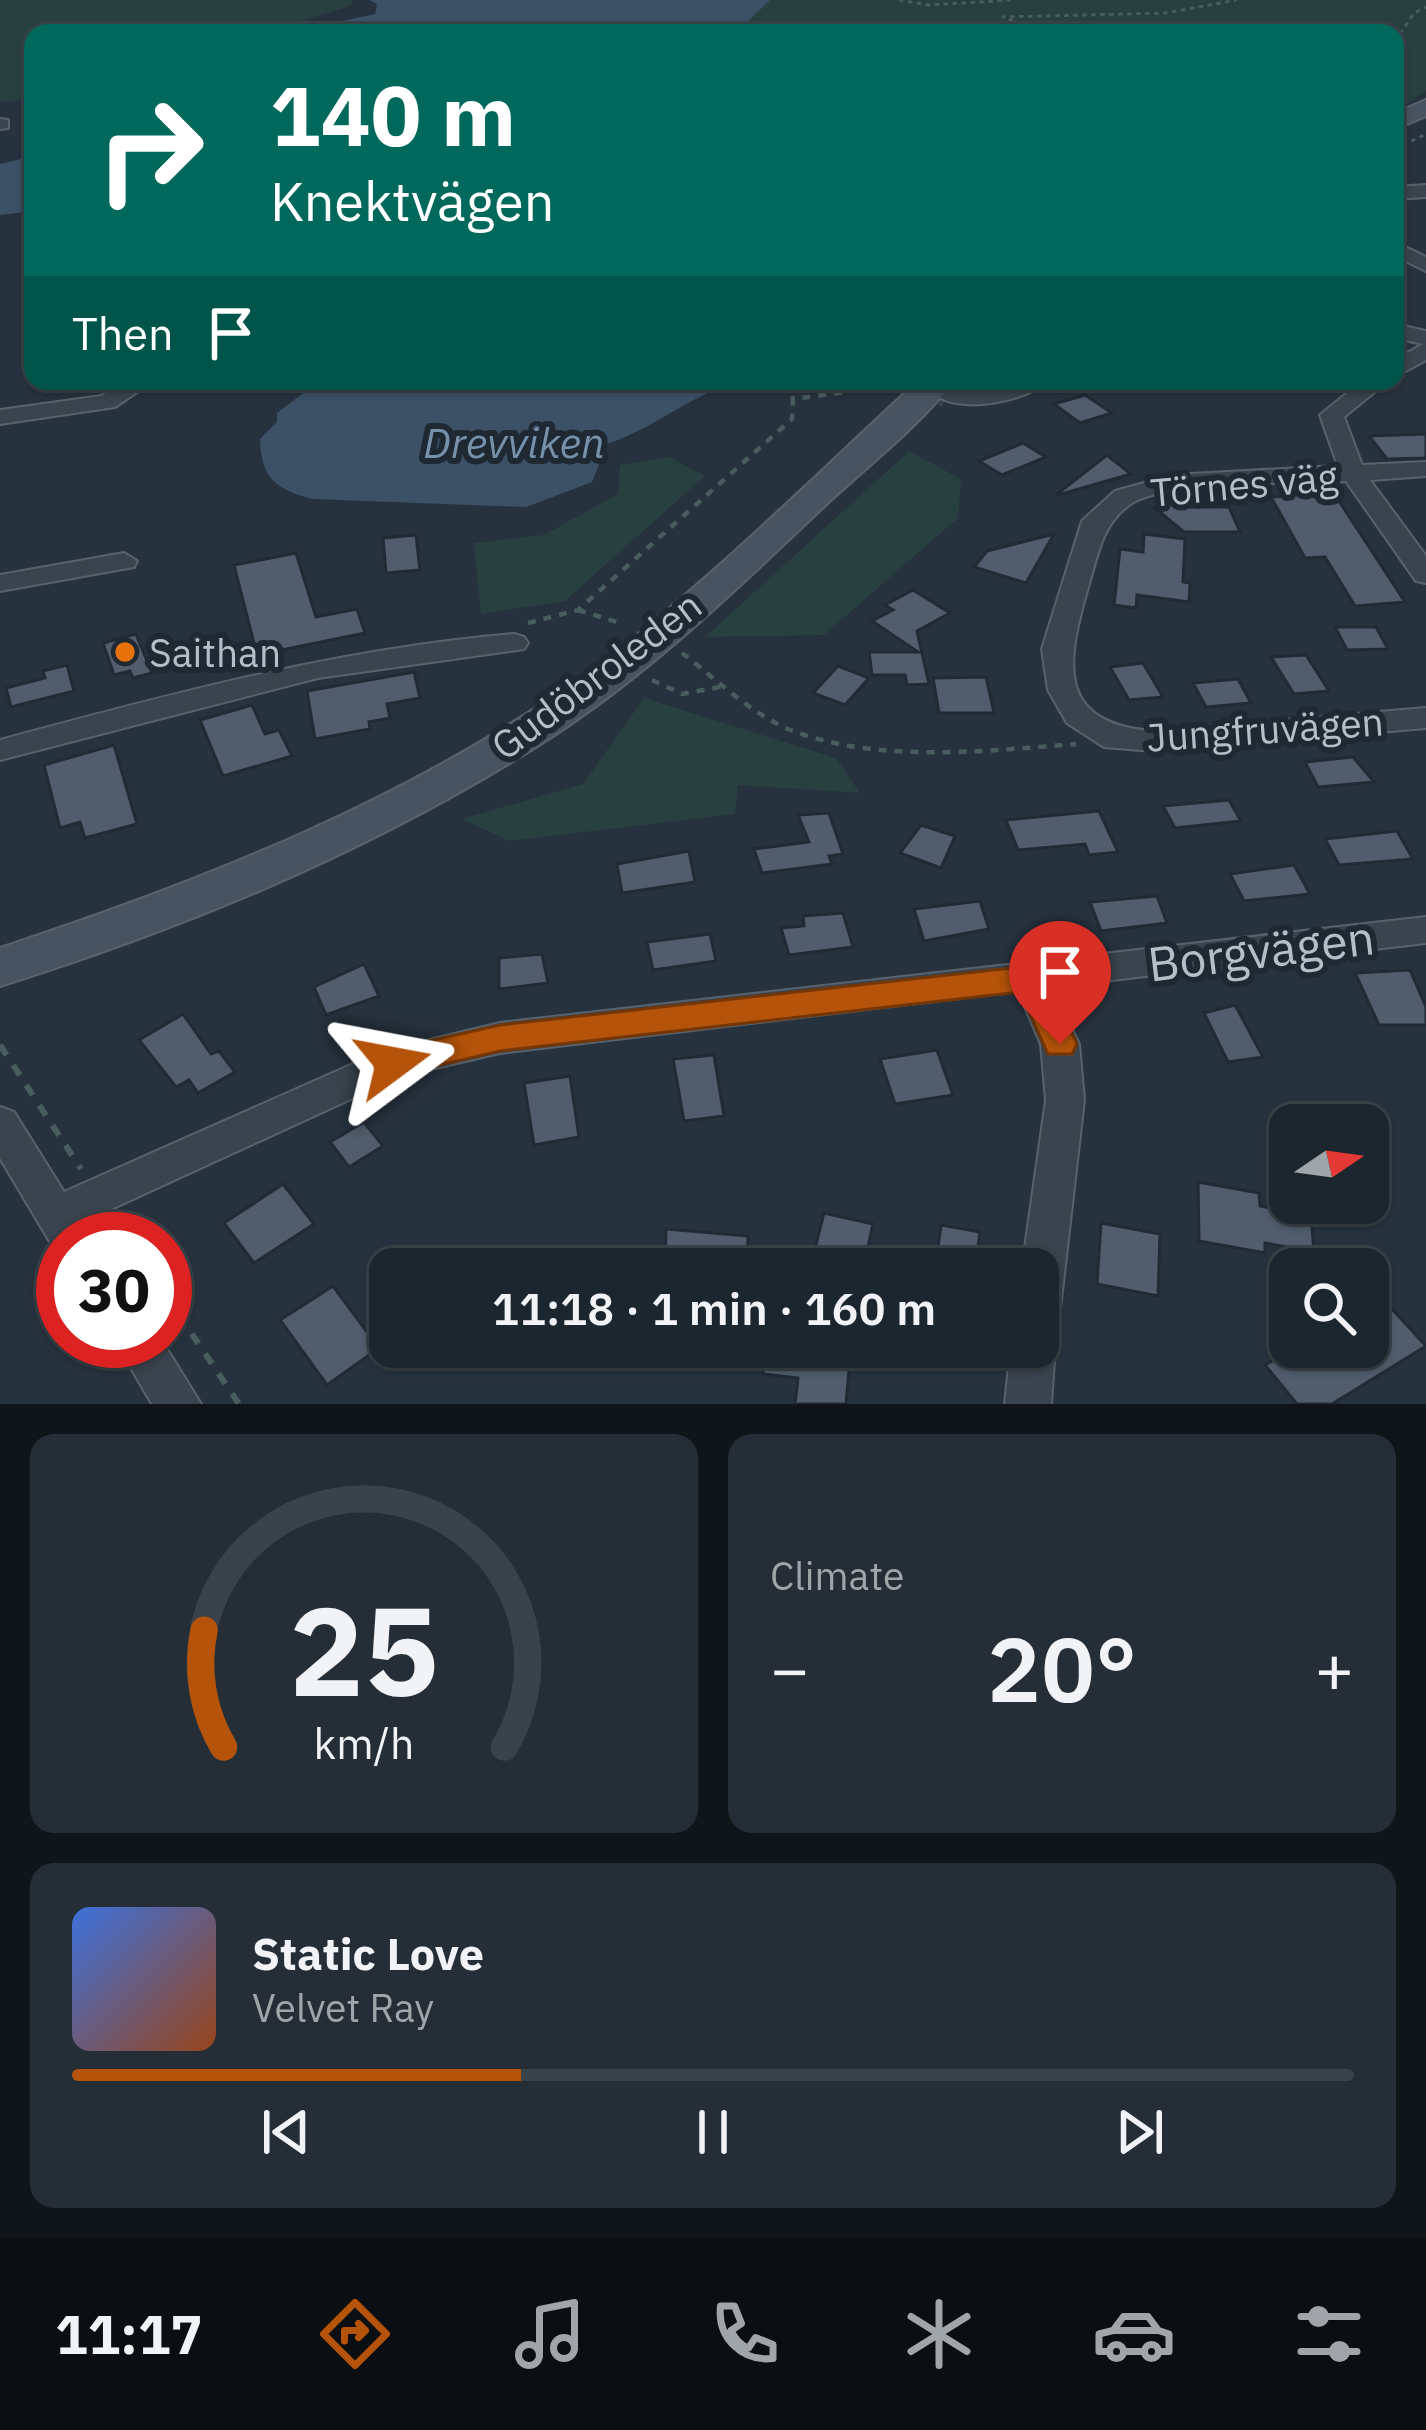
<!DOCTYPE html>
<html lang="en">
<head>
<meta charset="utf-8">
<style>
  body { margin:0; font-family:"IBM Plex Sans",sans-serif; background:#252e36; color:#f1f3f6; height:100vh; display:flex; flex-direction:column; font-size:45px; white-space:nowrap }
  * { box-sizing:border-box; margin:0 }
  p { font-size:39px; color:#a0a5aa }
  .icon { flex:none; width:66px; height:66px; fill:none; stroke:currentColor; stroke-width:2; stroke-linecap:round; stroke-linejoin:round }
  .map { position:relative; height:1404px; overflow:hidden }
  .drawer { display:flex; flex-direction:column; gap:30px; padding:30px; background:#0f1519; flex:1 }
  .drawer>* { flex:none }
  .banner { position:absolute; left:24px; top:24px; width:1380px; height:366px; border-radius:24px; box-shadow:0 3px 9px #0004,0 0 0 3px #3a434a; background:#00695c; color:#fff; overflow:hidden }
  .needle { width:78px; rotate:77deg }
  .buttons { position:absolute; left:1269px; top:1104px; display:grid; gap:24px }
  .buttons a { display:grid; place-items:center; width:120px; height:120px; border-radius:24px; background:#1c262e; box-shadow:0 3px 9px #0004,0 0 0 3px #3a434a; font-size:60px }
  .speed { position:absolute; left:36px; top:1212px; display:flex; gap:24px; font-size:60px; font-weight:700; text-align:center }
  .speed>* { display:grid; place-content:center; width:156px; height:156px; border-radius:50%; background:#1c262e; box-shadow:0 3px 9px #0004,0 0 0 3px #3a434a; line-height:1 }
  .speed .limit { border:18px solid #d22; background:#fff; color:#111 }
  .pin { position:absolute; display:grid; place-items:center; width:102px; height:102px; color:#fff; margin:-123px -51px; border-radius:50% 50% 50% 0; rotate:-45deg; box-shadow:0 0 12px #0007 }
  .pin .icon { rotate:45deg }
  .me { position:absolute; width:132px; margin:-66px; rotate:77deg; stroke-linejoin:round; filter:drop-shadow(0 0 9px #0008) }
  .turn { display:flex; align-items:center; gap:42px; height:252px; padding:0 48px; font-size:54px }
  .turn .icon { width:156px; height:156px; stroke-width:2.5 }
  .turn b { display:block; font-size:84px; line-height:102px }
  .then { display:flex; align-items:center; height:114px; padding:0 48px; background:#0003; gap:24px; font-size:45px }
  .big { font-size:90px; font-weight:600; line-height:1.1 }
  .drawer .widget { flex:1; display:flex; flex-direction:column; justify-content:center; gap:18px; min-width:0; padding:0 42px; border-radius:24px; background:#252e36 }
  .drawer .dial { align-items:center; gap:0 }
  .dial svg { height:312px; overflow:visible; fill:none; stroke:#3a434a; stroke-width:7; stroke-linecap:round; text-anchor:middle }
  .dial text { fill:#f1f3f6; stroke:none }
  .song { display:flex; align-items:center; gap:36px }
  .cover { width:144px; height:144px; border-radius:18px; background:linear-gradient(135deg,hsl(220 70% 55%),hsl(20 70% 35%)) }
  .played { height:12px; border-radius:6px; background:linear-gradient(90deg,#b45309 35%,#3a434a 35%) }
  .keys { display:flex; justify-content:space-around; direction:ltr }
  .heat { display:flex; justify-content:space-between; align-items:center; font-size:66px; direction:ltr }
  .drawer .tiles { flex:1; display:grid; gap:30px; grid-template-columns:1fr 1fr }
  .widget:last-child { grid-column:span 2 }
  .trip { position:absolute; left:369px; top:1248px; width:690px; height:120px; border-radius:24px; background:#1c262e; box-shadow:0 3px 9px #0004,0 0 0 3px #3a434a; font-weight:600; line-height:120px; text-align:center }
  .dock { display:flex; height:192px; justify-content:space-around; align-items:center; background:#0b0f12; color:#a0a5aa }
  .dock .icon { width:84px; height:84px }
  .dock .current { color:#b45309 }
  .dock b { font-size:54px; color:#f1f3f6 }
  .map>svg:first-child { display:block }
</style>
</head>
<body>
<div class="map">
<svg width="1426" height="1404" viewBox="0 0 1426 1404">
  <rect width="100%" height="100%" fill="#26323e"/>
  <g fill="#294040">
    <polygon points="0,0 353,0 350,6 262,33 33,33 33,100 0,102"/>
    <polygon points="561,0 1426,0 1426,91 1395,112 1395,33 534,33"/>
    <polygon points="909,451 961,479 958,518 824,635 705,637"/>
    <polygon points="669,457 705,476 565,601 481,614 474,543 544,535 618,494 620,465"/>
    <polygon points="644,698 836,758 860,793 738,785 735,814 509,841 462,819 583,784"/>
  </g>
  <g fill="#3c5166">
    <polygon points="369,0 770,0 736,33 286,33 375,14 377,4"/>
    <polygon points="33,156 33,211 0,215 0,164"/>
    <path d="M319,381h402l-2,7c-41,17 -70,42 -112,56l-15,38 -66,25 -213,-8c-37,-9 -52,-21 -53,-60l17,-17v-9z"/>
  </g>
  <g fill="#515d6c" stroke="#212b35" stroke-width="3">
    <polygon points="1085,395 1112,413 1080,423 1054,404"/>
    <polygon points="1426,434 1426,458 1387,459 1369,436"/>
    <polygon points="1023,443 1046,457 1002,475 979,461"/>
    <polygon points="1107,455 1131,474 1058,495 1057,494"/>
    <polygon points="1284,487 1311,487 1321,502 1339,501 1405,602 1355,606 1325,557 1305,558 1271,497 1290,496"/>
    <polygon points="1184,501 1190,507 1229,507 1240,532 1184,532 1155,508"/>
    <polygon points="1054,534 1026,583 974,567 987,551"/>
    <polygon points="1144,534 1185,539 1183,582 1190,583 1189,602 1137,595 1136,608 1114,605 1120,549 1143,552"/>
    <polygon points="416,535 420,570 386,573 383,538"/>
    <polygon points="296,553 316,617 357,609 365,633 257,655 234,565"/>
    <polygon points="913,590 950,613 917,631 929,684 907,685 905,675 872,675 869,652 918,652 872,621 893,610 885,605"/>
    <polygon points="1335,627 1376,627 1388,649 1347,650"/>
    <polygon points="136,634 152,673 133,678 130,671 114,675 103,643"/>
    <polygon points="1306,655 1329,691 1294,694 1271,657"/>
    <polygon points="1143,663 1163,697 1129,700 1110,667"/>
    <polygon points="67,665 74,691 11,707 6,688 45,678 43,671"/>
    <polygon points="838,666 869,678 845,705 813,693"/>
    <polygon points="414,672 420,698 387,704 390,718 369,722 370,729 315,739 307,691"/>
    <polygon points="986,677 994,713 939,713 933,678"/>
    <polygon points="1238,679 1251,703 1206,707 1193,683"/>
    <polygon points="252,705 265,734 279,730 292,756 223,776 200,720"/>
    <polygon points="114,745 137,824 85,838 80,822 60,828 44,765"/>
    <polygon points="1353,757 1374,782 1318,787 1305,762"/>
    <polygon points="1229,800 1241,821 1175,828 1163,806"/>
    <polygon points="1099,811 1118,852 1089,855 1085,844 1018,850 1006,820"/>
    <polygon points="829,813 843,854 829,856 832,864 762,873 754,849 809,842 798,815"/>
    <polygon points="921,825 955,836 941,868 900,853"/>
    <polygon points="1397,831 1413,859 1339,865 1325,839"/>
    <polygon points="689,851 695,882 622,893 617,864"/>
    <polygon points="1294,865 1310,894 1244,901 1230,874"/>
    <polygon points="1157,896 1167,923 1101,931 1090,902"/>
    <polygon points="980,901 989,929 924,941 914,909"/>
    <polygon points="843,913 853,947 789,955 781,928 804,926 803,916"/>
    <polygon points="710,934 716,961 653,970 647,942"/>
    <polygon points="542,954 548,983 499,989 499,958"/>
    <polygon points="364,964 379,996 326,1015 314,987"/>
    <polygon points="1410,970 1426,1007 1426,1025 1379,1025 1355,973"/>
    <polygon points="1235,1005 1263,1057 1228,1062 1204,1013"/>
    <polygon points="183,1014 211,1054 219,1051 235,1072 198,1093 189,1080 176,1087 139,1040"/>
    <polygon points="937,1050 953,1095 895,1104 880,1059"/>
    <polygon points="714,1055 724,1116 684,1121 673,1059"/>
    <polygon points="570,1076 579,1137 534,1145 524,1083"/>
    <polygon points="364,1122 383,1146 349,1167 330,1142"/>
    <polygon points="1198,1182 1259,1193 1260,1206 1311,1215 1314,1252 1265,1243 1265,1253 1199,1241"/>
    <polygon points="283,1184 314,1224 254,1263 224,1223"/>
    <polygon points="824,1213 873,1224 863,1269 810,1269"/>
    <polygon points="1101,1223 1160,1234 1158,1296 1097,1284"/>
    <polygon points="941,1225 980,1232 975,1269 935,1269"/>
    <polygon points="666,1229 748,1236 747,1269 665,1268"/>
    <polygon points="333,1286 379,1348 327,1385 280,1320"/>
    <polygon points="1381,1297 1426,1346 1332,1404 1297,1404 1265,1365 1296,1347 1368,1347 1368,1305"/>
    <polygon points="765,1348 850,1359 846,1404 795,1404 798,1378 763,1374"/>
  </g>
  <g fill="none" stroke-linecap="round" stroke-linejoin="round">
    <polyline stroke="#3c4753" stroke-width="21" stroke-dasharray="21 10" stroke-linecap="butt" points="903,381 914,384"/>
    <polyline stroke="#3c4753" stroke-width="26" stroke-dasharray="26 14" stroke-linecap="butt" points="904,381 946,394"/>
    <defs>
      <g id="minor">
        <polygon points="0,119 8,120 8,128 0,129"/>
        <polygon points="1426,185 1426,197 1395,199 1395,187"/>
        <polygon points="1395,242 1426,257 1426,271 1395,256"/>
        <polygon points="1395,324 1426,331 1426,360 1395,377 1395,360 1423,344 1395,338"/>
        <polygon points="126,381 153,381 115,407 0,424 0,410 101,396"/>
        <path d="M1013,381h36c-24,20 -88,34 -115,13l12,-7 37,3z"/>
        <path d="M1362,381h26l-44,36 18,48 64,-3v14l-56,4 56,76v27l-10,-2 -70,-100c-47,3 -183,-1 -217,24 -27,20 -31,49 -40,79 -22,75 -36,139 64,147l273,-23v20l-273,23 -49,-4 -37,-24 -19,-33 -6,-41 40,-128 33,-30 58,-16 165,-9 -18,-51z"/>
        <polygon points="124,553 137,561 134,567 0,591 0,575"/>
        <path d="M514,634l10,3 4,6 -4,6 -206,29 -318,82v-20c170,-46 338,-91 514,-106z"/>
        <polygon points="1426,917 1426,943 1052,987 1079,1044 1084,1100 1060,1309 1053,1323 1038,1329 1049,1333 1055,1347 1051,1404 1005,1404 1011,1347 1038,1347 1038,1269 1022,1269 1046,1100 1041,1044 1018,991 500,1053 401,1076 83,1222 92,1239 63,1239 63,1254 56,1252 0,1158 0,1107 14,1112 64,1192 380,1052 500,1023"/>
        <polygon points="115,1341 162,1341 201,1404 152,1404"/>
      </g>
      <g id="secondary">
        <polygon points="1426,100 1426,116 1395,129 1395,113"/>
        <path d="M918,381h35c-33,46 -95,92 -137,133 -83,79 -167,159 -263,222 -169,109 -361,190 -553,250v-38c206,-68 414,-150 591,-278 117,-86 220,-191 327,-289z"/>
      </g>
    </defs>
    <use href="#minor" stroke="#58626c" stroke-width="4"/>
    <use href="#secondary" stroke="#58626c" stroke-width="4"/>
    <g stroke="#485d5e" stroke-width="3" stroke-dasharray="4.5 4.5" stroke-linecap="butt">
      <polyline points="899,0 928,5 1012,0"/>
      <polyline points="1024,33 1021,24 1003,17 1166,13 1237,0"/>
      <polyline points="1395,41 1414,13 1426,7"/>
      <polyline points="1395,149 1426,134"/>
      <polyline points="864,384 872,381"/>
    </g>
    <g stroke="#485d5e" stroke-width="4.5" stroke-dasharray="8 8" stroke-linecap="butt">
      <polyline points="787,381 793,399"/>
      <polyline points="578,610 620,623"/>
      <polyline points="528,623 578,610 792,419 793,399 846,392 871,381"/>
      <path d="M682,653c34,26 67,59 106,76 87,35 197,22 288,15"/>
      <polyline points="652,680 682,694 725,686"/>
    </g>
    <g stroke="#485d5e" stroke-width="6" stroke-dasharray="12 12" stroke-linecap="butt">
      <polyline points="0,1045 81,1169"/>
      <polyline points="114,1219 128,1239"/>
      <polyline points="165,1294 239,1404"/>
    </g>
    <use href="#minor" fill="#3a444e" fill-rule="evenodd"/>
    <use href="#secondary" fill="#485361" fill-rule="evenodd"/>
  </g>
  <polygon fill="#b45309" stroke="#753606" stroke-width="3" points="1030,966 1042,970 1077,1044 1072,1054 1048,1054 1020,992 500,1051 393,1076 381,1072 375,1063 381,1053 393,1049 500,1025"/>
  <circle fill="#e8710a" stroke="#1f2933" stroke-width="4.5" cx="125" cy="652" r="12"/>
  <g text-anchor="middle" dominant-baseline="central" stroke-width="12" stroke-linejoin="round" paint-order="stroke">
    <g font-size="39" fill="#b6bfc9" stroke="#1f2933">
      <text transform="translate(1244 484) rotate(-5)">Törnes väg</text>
      <text transform="translate(596 675) rotate(-37)">Gudöbroleden</text>
      <text transform="translate(1265 729) rotate(-4)">Jungfruvägen</text>
    </g>
    <g font-size="39" fill="#b6bfc9" stroke="#1f2933" text-anchor="start">
      <text x="149" y="652">Saithan</text>
    </g>
    <g font-size="42" font-style="italic" fill="#7891aa" stroke="#1f2933">
      <text x="514" y="442">Drevviken</text>
    </g>
    <g font-size="48" fill="#b6bfc9" stroke="#1f2933">
      <text transform="translate(1261 950) rotate(-7)">Borgvägen</text>
    </g>
  </g>
</svg>
<div class="buttons">
<a><svg class="needle" viewBox="-14 -14 28 28"><path d="M0-13l5 13h-10z" fill="#e53935"/><path d="M0 13l5-13h-10z" fill="#a0a5aa"/></svg></a>
<a><svg class="icon" aria-label="search" viewBox="0 0 24 24"><circle cx="10" cy="10" r="6"/><path d="M15 15l6 6"/></svg></a>
</div>
<div class="speed"><div class="limit">30</div></div>
<div class="pin" style="left:1060px;top:1044px;background:#d93025"><svg class="icon" aria-label="arrive" viewBox="0 0 24 24"><path d="M6 21V4h12l-3 4 3 4H6"/></svg></div>
<svg class="me" style="left:393px;top:1063px" viewBox="-20 -20 40 40"><path d="M0-17L14 15 0 8-14 15z" fill="#b45309" stroke="#fff" stroke-width="4"/></svg>
<div class="trip">11:18 · 1 min · 160 m</div>
<div class="banner">
<div class="turn"><svg class="icon" aria-label="right" viewBox="0 0 24 24"><path d="M7 20v-9h11M14 6l5 5-5 5"/></svg><div><b>140 m</b>Knektvägen</div></div>
<div class="then">Then<svg class="icon" aria-label="arrive" viewBox="0 0 24 24"><path d="M6 21V4h12l-3 4 3 4H6"/></svg></div>
</div>
</div>
<section class="drawer">
<div class="tiles">
<div class="widget dial"><svg viewBox="0 0 100 80">
<path d="M14 69A42 42 0 1 1 86 69"/>
<path d="M14 69A42 42 0 0 1 9 39" stroke="#b45309"/>
<text x="50" y="56" font-size="32" font-weight="700">25</text>
<text x="50" y="72" font-size="11">km/h</text>
</svg></div>
<div class="widget"><p>Climate</p>
<div class="heat"><a>−</a><b class="big">20°</b><a>+</a></div>
</div>
<div class="widget">
<div class="song"><i class="cover"></i><div><b>Static Love</b><p>Velvet Ray</p></div></div>
<div class="played"></div>
<div class="keys"><svg class="icon" aria-label="previous" viewBox="0 0 24 24"><path d="M18 5L8 12l10 7zM5 5v14"/></svg><svg class="icon" aria-label="pause" viewBox="0 0 24 24"><path d="M8 5v14M16 5v14"/></svg><svg class="icon" aria-label="next" viewBox="0 0 24 24"><path d="M6 5l10 7-10 7zM19 5v14"/></svg></div>
</div>
</div>
</section>
<nav class="dock">
<b>11:17</b>
<svg class="icon current" aria-label="directions" viewBox="0 0 24 24"><path d="M12 3l9 9-9 9-9-9zM9 14v-3h6M13 9l2 2-2 2"/></svg>
<svg class="icon" aria-label="music" viewBox="0 0 24 24"><path d="M9 18V5l10-2v13"/><circle cx="6" cy="18" r="3"/><circle cx="16" cy="16" r="3"/></svg>
<svg class="icon" aria-label="phone" viewBox="0 0 24 24"><path d="M5 4h4l2 5-3 2q2 4 5 5l2-3 5 2v4C11 20 4 13 5 4z"/></svg>
<svg class="icon" aria-label="climate" viewBox="0 0 24 24"><path d="M12 3v18M4 7l16 10M4 17L20 7"/></svg>
<svg class="icon" aria-label="car" viewBox="0 0 24 24"><path d="M5 17H2v-5l4-1 3-4h7l3 4 3 1v5h-3M9 17h6M6 11h13"/><circle cx="7" cy="17" r="2"/><circle cx="17" cy="17" r="2"/></svg>
<svg class="icon" aria-label="filters" viewBox="0 0 24 24"><path d="M4 7h16M4 17h16"/><circle cx="9" cy="7" r="2"/><circle cx="15" cy="17" r="2"/></svg>
</nav>
</body>
</html>
